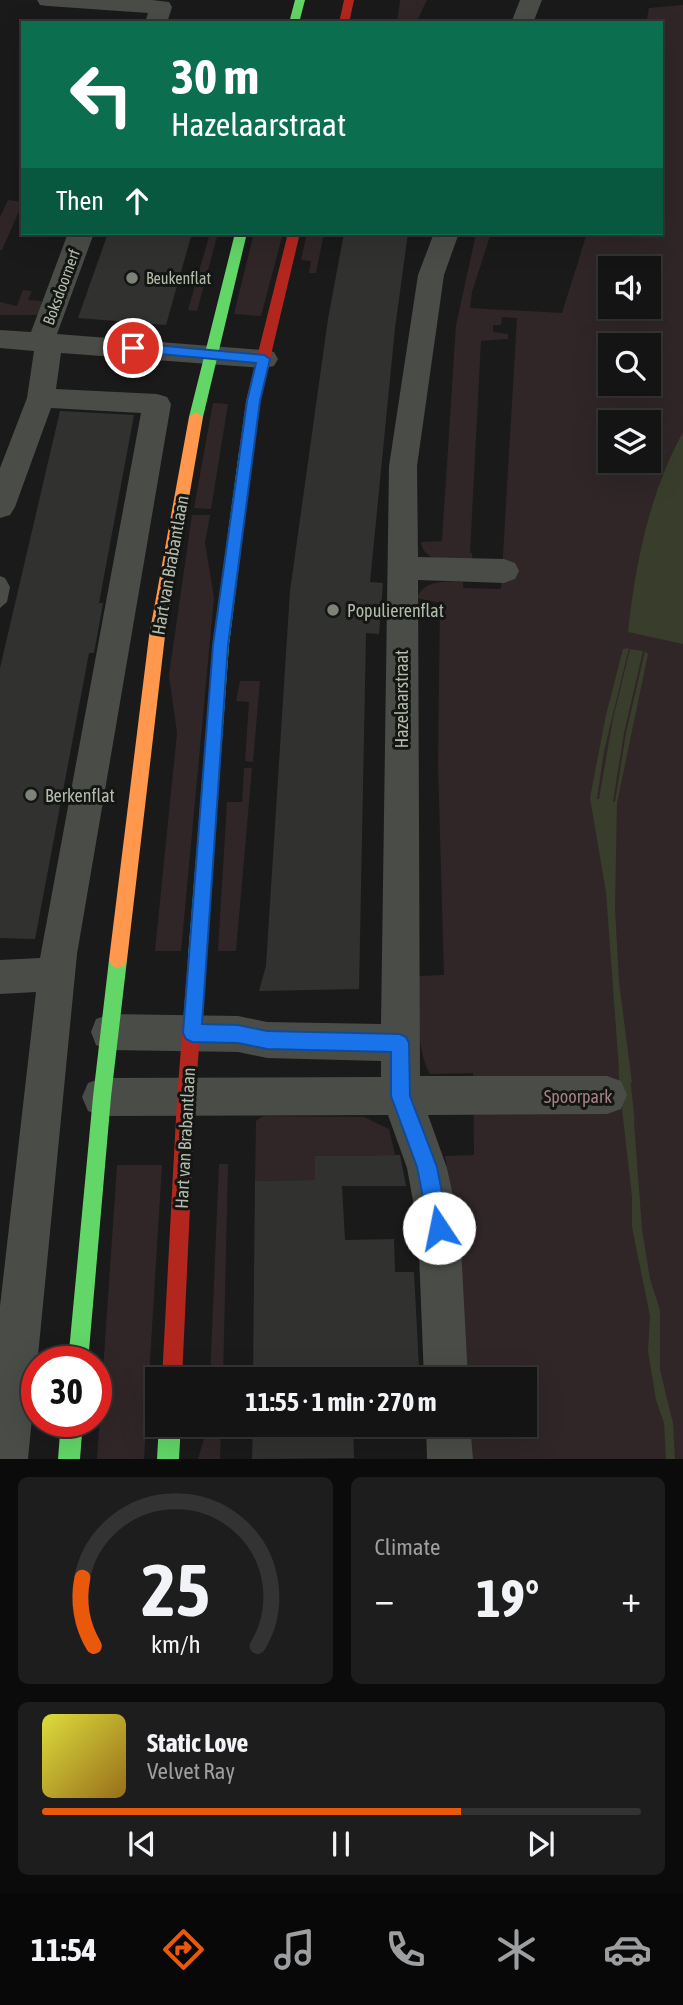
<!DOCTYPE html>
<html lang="en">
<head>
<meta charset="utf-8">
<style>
  body { margin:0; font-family:"Asap Condensed",sans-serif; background:#1d1d1d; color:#f1f3f6; height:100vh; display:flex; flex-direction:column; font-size:26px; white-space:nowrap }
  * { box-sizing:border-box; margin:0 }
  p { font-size:23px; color:#9d9ea0 }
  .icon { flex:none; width:38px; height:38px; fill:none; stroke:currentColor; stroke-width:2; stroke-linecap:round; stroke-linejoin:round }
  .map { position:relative; height:1459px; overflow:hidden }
  .side { display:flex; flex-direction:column; gap:18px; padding:18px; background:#0b0b0b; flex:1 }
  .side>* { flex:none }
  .guide { position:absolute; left:21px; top:21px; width:642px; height:214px; border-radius:0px; box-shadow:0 7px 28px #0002,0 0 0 2px #333334; background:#0b6e4f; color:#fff; overflow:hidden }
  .controls { position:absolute; left:598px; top:256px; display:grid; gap:14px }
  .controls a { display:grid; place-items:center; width:63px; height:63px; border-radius:0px; background:#141414; box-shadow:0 7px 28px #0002,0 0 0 2px #333334; font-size:35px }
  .speed { position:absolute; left:21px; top:1346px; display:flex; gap:14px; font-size:35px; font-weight:700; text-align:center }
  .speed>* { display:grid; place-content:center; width:91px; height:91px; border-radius:50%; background:#141414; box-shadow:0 7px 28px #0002,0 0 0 2px #333334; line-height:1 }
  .speed .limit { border:10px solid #d22; background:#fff; color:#111 }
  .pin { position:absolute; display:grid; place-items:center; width:60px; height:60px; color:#fff; margin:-30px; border:4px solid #fff; border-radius:50%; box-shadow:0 2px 7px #0007 }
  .me { position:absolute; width:77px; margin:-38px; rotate:349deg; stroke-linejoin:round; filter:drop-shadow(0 0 5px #0008) }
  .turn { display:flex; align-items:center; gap:24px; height:147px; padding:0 35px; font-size:32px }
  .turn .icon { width:91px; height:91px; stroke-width:2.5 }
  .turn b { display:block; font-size:49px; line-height:60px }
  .then { display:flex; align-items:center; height:66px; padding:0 35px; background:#0003; gap:14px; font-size:26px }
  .big { font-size:52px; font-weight:700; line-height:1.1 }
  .side .card { flex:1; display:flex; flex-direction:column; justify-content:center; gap:10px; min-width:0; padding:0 24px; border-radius:10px; background:#1d1d1d }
  .side .dial { align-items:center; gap:0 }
  .dial svg { height:182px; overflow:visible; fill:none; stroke:#333334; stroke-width:7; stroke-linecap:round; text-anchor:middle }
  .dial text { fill:#f1f3f6; stroke:none }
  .song { display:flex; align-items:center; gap:21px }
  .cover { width:84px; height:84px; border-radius:10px; background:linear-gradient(135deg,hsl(60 70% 55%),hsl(40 70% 35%)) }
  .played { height:7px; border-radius:4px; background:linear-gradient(90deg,#ea580c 70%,#333334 70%) }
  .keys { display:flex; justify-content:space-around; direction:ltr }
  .heat { display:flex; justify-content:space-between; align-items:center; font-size:38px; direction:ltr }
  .side .tiles { flex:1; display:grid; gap:18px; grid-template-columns:1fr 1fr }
  .card:last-child { grid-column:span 2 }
  .trip { position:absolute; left:145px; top:1367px; width:392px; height:70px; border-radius:0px; background:#141414; box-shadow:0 7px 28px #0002,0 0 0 2px #333334; font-weight:700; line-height:70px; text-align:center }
  .dock { display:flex; height:112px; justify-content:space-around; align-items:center; background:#080808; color:#9d9ea0 }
  .dock .icon { width:49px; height:49px }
  .dock .active { color:#ea580c }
  .dock b { font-size:32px; color:#f1f3f6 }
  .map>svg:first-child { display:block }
</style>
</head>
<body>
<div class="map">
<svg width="683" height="1459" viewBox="0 0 683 1459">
  <rect width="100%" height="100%" fill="#1a1a1a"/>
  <g fill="#302627" fill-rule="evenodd">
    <polygon points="400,0 427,0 416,23 397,23"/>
    <path d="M683,5v1454h-213l-2,-34 57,-1v-45h-59l-9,-156 -12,-67 29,-1 -1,-82 -43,1c-14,-23 -12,-71 -13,-98l27,-1 -6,-211 2,-161 -23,-5c8,-19 28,-16 46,-16v6l38,1 16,-271 -15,-1 -1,8h-8v7l15,2v5l-27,2 -11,212h2v8c-17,-1 -48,4 -51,-19l21,-1 14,-216 20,-91 -2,-1h17l-19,59 -2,16 92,5 25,-80h75v-210h-16l3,-15zM611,268h38v38h-38zM611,345h38v38h-38zM611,422h38v38h-38z"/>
    <polygon points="8,200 23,202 2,250 0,250 0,217"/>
    <polygon points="210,233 218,233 197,311 188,310"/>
    <polygon points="254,233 283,233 261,316 234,314"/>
    <polygon points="307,233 324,233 316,273 309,273 311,261 301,260"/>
    <polygon points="23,290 32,291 28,300 42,301 39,315 0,315 0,302 17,306"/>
    <polygon points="213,403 228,404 211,509 194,508"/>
    <polygon points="192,515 210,515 205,543 214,598 181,951 155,951 177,733 169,675"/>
    <polygon points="240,681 260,681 253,762 245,761 249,702 236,701"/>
    <polygon points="244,768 252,768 236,951 218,951 227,802 242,802"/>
    <polygon points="263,1116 364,1117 389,1129 395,1155 315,1156 315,1180 255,1181 256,1121"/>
    <polygon points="219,1164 228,1164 223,1379 210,1379"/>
    <polygon points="117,1165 162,1165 144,1459 97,1459"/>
    <polygon points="208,1425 221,1425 220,1459 198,1459"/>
  </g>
  <g fill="#383d2c">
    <path d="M683,432v212l-55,-12c7,-68 22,-140 55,-200z"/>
    <polygon points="629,648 604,751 597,799 599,799 613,719 630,649 643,651 624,733 613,802 615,802 626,733 645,651 648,654 617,803 615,908 619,982 632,1083 620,1083 606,892 590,798 606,715 623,649"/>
    <polygon points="622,1109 633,1109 642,1229 650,1279 660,1310 660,1370 673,1423 675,1459 666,1459 664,1423 656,1400 648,1351 650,1316 632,1227 632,1197"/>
  </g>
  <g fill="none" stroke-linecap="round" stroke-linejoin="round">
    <polyline stroke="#383d2c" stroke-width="11" points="624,1072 629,1119"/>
  </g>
  <g fill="#313230">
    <polygon points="108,233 192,233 166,325 78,318"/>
    <polygon points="344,233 408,233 395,328 370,582 383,583 379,634 366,633 359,989 259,991 266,966 290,591 328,319"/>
    <polygon points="60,411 134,415 99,603 103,603 94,653 89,653 35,939 0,938 0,668"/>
    <polygon points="400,1155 406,1186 342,1186 345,1240 394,1239 395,1272 414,1272 419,1368 348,1371 348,1379 253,1379 255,1181 315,1180 315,1156"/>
    <polygon points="253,1424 353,1424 354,1458 252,1459"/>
  </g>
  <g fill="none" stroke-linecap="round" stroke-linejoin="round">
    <polygon fill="#4a4c48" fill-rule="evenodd" points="0,576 5,578 10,587 7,602 0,608"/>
    <g fill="#4a4c48" fill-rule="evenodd">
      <polygon points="37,0 152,0 169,2 172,7 167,23 145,23 148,13 48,6 40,5"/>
      <polygon points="520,0 542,0 533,23 511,23"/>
      <polygon points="68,233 94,233 57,334 264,350 274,352 278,359 274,366 264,368 61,353 56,389 157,394 167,397 171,404 77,954 28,1459 0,1459 0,1306 36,992 0,994 0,960 40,958 141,413 51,408 15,507 10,515 0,518 0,468 27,398 34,351 0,348 0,330 31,332"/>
      <polygon points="434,233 459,233 444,275 417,466 418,557 504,559 515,563 519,571 515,579 504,583 418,580 420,1076 607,1076 621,1081 627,1095 621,1109 607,1114 428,1115 447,1168 460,1228 468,1379 424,1379 418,1228 407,1168 388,1115 102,1116 88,1111 82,1097 88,1083 102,1078 381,1077 381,1061 267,1058 238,1052 110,1050 96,1045 91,1032 96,1019 110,1014 238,1016 267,1022 381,1024 389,466 418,275"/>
      <polygon points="426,1424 470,1424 473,1459 427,1459"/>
    </g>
    <g fill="#63d668" fill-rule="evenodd">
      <polygon points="295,0 305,0 299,23 289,23"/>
      <polygon points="235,233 247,233 203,417 196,422 189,417"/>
      <polygon points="246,447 253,452 229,645 206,958 203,964 197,966 191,964 188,958 213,645 239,452"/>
      <polygon points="118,952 124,954 127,960 111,1097 88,1362 68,1362 93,1097 109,960 112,954"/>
      <polygon points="61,1421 83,1421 80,1459 58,1459"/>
      <polygon points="159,1424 181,1424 179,1459 157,1459"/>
    </g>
    <polygon fill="#ff974d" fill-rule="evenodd" points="196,412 203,417 165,636 127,960 124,966 118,968 112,966 109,960 149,636 189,417"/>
    <g fill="#b3261e" fill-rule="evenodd">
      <polygon points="344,0 354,0 349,23 339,23"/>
      <polygon points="288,233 300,233 260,401 253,452 246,457 239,452 246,401"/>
      <polygon points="197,950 203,952 206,958 195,1099 182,1379 162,1379 177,1099 188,958 191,952"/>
    </g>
  </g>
  <polygon fill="#1a73e8" stroke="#114b97" stroke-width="2" points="133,343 264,355 270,359 260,401 228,645 202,1024 238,1025 267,1031 400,1034 406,1037 409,1043 410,1096 437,1167 449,1228 446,1235 439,1238 432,1235 429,1228 417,1167 391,1096 391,1052 267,1049 238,1043 192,1042 186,1039 183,1033 213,645 247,401 256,363 128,351 126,348"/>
  <g fill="#7d8378" stroke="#141614" stroke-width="2.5">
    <circle cx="132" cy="278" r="7"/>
    <circle cx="333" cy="610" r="7"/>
    <circle cx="31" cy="795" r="7"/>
  </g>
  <g text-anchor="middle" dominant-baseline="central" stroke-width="6" stroke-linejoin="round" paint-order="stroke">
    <g font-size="16" fill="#b3bbab" stroke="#141614" text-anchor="start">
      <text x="146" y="278">Beukenflat</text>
    </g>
    <g font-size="16" fill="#b3bbab" stroke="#141614">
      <text transform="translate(61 287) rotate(-70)">Boksdoornerf</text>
    </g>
    <g font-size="18" fill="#b3bbab" stroke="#141614">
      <text transform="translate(170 565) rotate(-80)">Hart van Brabantlaan</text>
      <text transform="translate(401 699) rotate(-90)">Hazelaarstraat</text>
      <text transform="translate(185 1138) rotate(-87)">Hart van Brabantlaan</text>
    </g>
    <g font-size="18" fill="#b3bbab" stroke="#141614" text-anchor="start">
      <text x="347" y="610">Populierenflat</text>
      <text x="45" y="795">Berkenflat</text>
    </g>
    <g font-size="18" fill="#a78186" stroke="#141614">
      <text x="578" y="1096">Spoorpark</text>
    </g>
  </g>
</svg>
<div class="controls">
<a><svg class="icon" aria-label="sound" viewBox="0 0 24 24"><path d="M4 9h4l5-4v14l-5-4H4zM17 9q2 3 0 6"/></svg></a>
<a><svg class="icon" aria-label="search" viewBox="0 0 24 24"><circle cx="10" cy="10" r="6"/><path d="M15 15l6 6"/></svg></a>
<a><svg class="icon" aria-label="layers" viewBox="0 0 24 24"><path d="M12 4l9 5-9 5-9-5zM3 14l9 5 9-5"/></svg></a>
</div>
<div class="speed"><div class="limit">30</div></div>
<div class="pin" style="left:133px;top:348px;background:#d93025"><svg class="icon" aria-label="arrive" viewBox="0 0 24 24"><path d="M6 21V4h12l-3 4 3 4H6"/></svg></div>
<svg class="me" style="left:439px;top:1228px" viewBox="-20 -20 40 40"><circle r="19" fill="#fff"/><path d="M0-13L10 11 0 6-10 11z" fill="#1a73e8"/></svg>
<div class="trip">11:55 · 1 min · 270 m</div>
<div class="guide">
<div class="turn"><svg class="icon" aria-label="left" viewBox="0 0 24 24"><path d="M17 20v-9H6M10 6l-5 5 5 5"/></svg><div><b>30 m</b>Hazelaarstraat</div></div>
<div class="then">Then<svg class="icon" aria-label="ahead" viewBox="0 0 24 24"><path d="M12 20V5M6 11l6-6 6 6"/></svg></div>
</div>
</div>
<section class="side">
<div class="tiles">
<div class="card dial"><svg viewBox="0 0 100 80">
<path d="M14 69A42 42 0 1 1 86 69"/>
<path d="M14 69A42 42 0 0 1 9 39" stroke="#ea580c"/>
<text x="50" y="56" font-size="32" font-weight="700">25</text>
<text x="50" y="72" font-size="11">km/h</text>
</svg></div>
<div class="card"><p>Climate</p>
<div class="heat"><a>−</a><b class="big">19°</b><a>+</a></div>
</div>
<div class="card">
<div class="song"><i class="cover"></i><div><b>Static Love</b><p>Velvet Ray</p></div></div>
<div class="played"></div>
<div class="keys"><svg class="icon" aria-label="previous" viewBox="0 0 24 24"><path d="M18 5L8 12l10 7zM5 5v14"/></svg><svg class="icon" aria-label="pause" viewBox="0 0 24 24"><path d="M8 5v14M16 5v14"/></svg><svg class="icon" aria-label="next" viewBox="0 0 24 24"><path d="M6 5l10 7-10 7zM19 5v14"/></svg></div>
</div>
</div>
</section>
<nav class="dock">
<b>11:54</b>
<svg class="icon active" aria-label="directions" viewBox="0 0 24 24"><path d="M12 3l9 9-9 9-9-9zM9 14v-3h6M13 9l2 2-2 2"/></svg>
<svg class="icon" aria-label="music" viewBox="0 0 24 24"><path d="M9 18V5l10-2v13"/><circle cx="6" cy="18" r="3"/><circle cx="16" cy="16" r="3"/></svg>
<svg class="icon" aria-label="phone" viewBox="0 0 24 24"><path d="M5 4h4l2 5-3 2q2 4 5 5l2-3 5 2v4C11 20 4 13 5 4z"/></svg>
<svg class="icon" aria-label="climate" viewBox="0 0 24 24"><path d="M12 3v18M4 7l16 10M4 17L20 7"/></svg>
<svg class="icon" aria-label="car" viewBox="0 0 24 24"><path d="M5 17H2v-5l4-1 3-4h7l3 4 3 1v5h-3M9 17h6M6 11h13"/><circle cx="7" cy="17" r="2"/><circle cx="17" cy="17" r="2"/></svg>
</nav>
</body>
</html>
